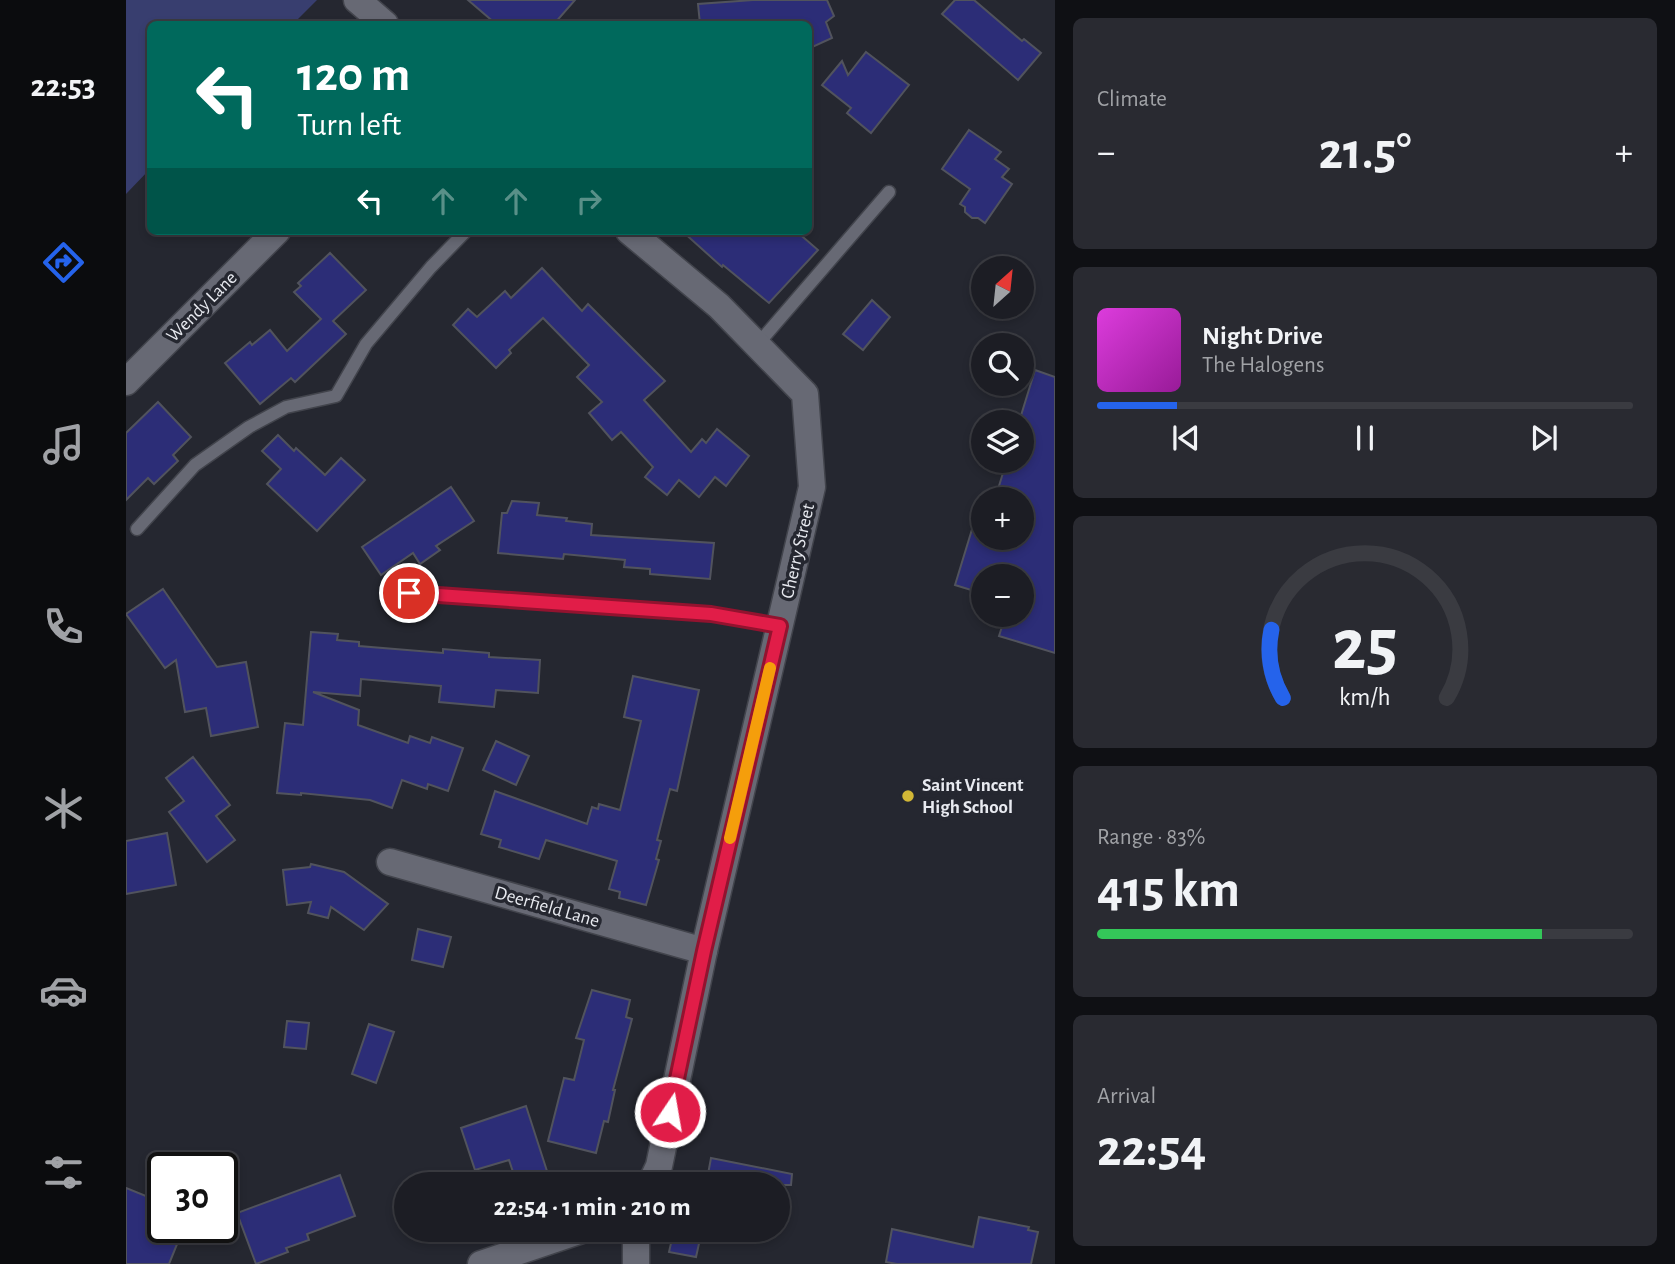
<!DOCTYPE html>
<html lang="en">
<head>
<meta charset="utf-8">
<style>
  body { margin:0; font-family:"Alegreya Sans",sans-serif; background:#292a31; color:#f1f3f6; height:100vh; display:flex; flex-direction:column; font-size:26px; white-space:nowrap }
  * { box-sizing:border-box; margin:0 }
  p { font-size:23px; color:#a0a2a6 }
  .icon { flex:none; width:38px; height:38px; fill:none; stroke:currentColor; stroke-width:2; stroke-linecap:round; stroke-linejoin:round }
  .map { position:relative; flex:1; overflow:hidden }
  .drawer { display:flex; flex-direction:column; gap:18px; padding:18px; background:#0f1014; width:620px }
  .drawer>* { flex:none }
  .hud { position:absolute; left:21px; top:21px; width:665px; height:214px; border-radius:10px; box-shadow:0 4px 10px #0003,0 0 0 2px #3a3b41; background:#00695c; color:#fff; overflow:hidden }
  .needle { width:46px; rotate:27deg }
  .buttons { position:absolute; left:845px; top:256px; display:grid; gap:14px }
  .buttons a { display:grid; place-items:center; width:63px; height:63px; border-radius:50%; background:#1c1d24; box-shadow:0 4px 10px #0003,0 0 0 2px #3a3b41; font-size:35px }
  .speed { position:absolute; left:21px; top:1152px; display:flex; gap:14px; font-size:35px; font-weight:700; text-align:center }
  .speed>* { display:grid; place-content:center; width:91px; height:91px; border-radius:50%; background:#1c1d24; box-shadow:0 4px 10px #0003,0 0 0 2px #3a3b41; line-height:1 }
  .speed .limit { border:4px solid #111; border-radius:10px; background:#fff; color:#111 }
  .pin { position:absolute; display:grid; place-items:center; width:60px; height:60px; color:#fff; margin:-30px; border:4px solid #fff; border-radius:50%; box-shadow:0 2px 7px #0007 }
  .me { position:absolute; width:77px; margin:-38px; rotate:12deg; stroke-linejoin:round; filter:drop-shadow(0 0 5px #0008) }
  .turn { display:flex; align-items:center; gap:24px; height:147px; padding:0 35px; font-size:32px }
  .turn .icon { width:91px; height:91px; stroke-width:2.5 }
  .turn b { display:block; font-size:49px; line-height:60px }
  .lanes { display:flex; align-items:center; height:66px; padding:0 35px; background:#0003; justify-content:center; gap:35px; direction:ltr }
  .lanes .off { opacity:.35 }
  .big { font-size:52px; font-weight:700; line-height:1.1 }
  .drawer .card { flex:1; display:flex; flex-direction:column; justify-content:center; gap:10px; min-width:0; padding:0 24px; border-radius:10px; background:#292a31 }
  .drawer .dial { align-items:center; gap:0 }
  .dial svg { height:182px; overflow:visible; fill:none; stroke:#3a3b41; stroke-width:7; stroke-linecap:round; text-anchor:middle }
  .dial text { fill:#f1f3f6; stroke:none }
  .song { display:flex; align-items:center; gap:21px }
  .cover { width:84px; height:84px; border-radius:10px; background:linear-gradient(135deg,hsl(300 70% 55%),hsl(300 70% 35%)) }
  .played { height:7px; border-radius:4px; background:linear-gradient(90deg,#2563eb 15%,#3a3b41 15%) }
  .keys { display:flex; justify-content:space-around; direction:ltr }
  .heat { display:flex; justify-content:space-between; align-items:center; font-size:38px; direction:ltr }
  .charge { height:10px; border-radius:5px; background:linear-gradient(90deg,#34c759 83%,#3a3b41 0) }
  .trip { position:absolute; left:268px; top:1172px; width:396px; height:70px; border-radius:35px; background:#1c1d24; box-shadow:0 4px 10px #0003,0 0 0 2px #3a3b41; font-weight:700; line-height:70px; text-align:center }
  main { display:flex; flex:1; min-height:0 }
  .dock { display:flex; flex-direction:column; width:126px; justify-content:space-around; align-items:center; background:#0b0c0e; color:#a0a2a6 }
  .dock .icon { width:49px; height:49px }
  .dock .selected { color:#2563eb }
  .dock b { font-size:32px; color:#f1f3f6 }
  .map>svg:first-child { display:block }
</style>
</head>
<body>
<main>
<nav class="dock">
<b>22:53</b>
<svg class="icon selected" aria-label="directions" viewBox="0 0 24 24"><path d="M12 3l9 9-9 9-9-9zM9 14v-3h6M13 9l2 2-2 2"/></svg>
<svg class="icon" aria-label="music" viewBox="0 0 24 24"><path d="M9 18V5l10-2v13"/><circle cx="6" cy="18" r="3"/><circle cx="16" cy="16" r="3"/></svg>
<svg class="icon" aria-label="phone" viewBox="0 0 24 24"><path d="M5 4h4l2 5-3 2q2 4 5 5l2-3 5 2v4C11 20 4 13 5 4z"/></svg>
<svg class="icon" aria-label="climate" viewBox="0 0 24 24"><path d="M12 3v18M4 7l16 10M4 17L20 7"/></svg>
<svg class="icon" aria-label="car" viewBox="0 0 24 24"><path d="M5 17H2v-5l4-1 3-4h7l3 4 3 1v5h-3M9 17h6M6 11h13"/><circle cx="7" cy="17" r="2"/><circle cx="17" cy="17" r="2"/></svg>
<svg class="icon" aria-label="filters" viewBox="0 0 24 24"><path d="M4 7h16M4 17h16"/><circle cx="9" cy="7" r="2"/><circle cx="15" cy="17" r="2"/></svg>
</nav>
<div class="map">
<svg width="930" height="1264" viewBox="0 0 930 1264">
  <rect width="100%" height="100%" fill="#252730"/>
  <polygon fill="#383e6f" points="0,0 191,0 167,24 24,24 24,169 0,194"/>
  <g fill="#2c2d77" stroke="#51535d" stroke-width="2">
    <polygon points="342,0 449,0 428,24 370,24"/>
    <polygon points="627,0 701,0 708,16 700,22 706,38 682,49 682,24 574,24 572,4"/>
    <polygon points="829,0 848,0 896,41 898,39 915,53 892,80 816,14"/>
    <polygon points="740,52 783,85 745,133 721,113 725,108 696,85 716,61 722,75"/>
    <polygon points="843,130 875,152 869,159 883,169 876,177 886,184 859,223 852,218 846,218 839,212 839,207 834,204 844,189 816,169"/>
    <polygon points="556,231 670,231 692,250 643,303 597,265 596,267"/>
    <polygon points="204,253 240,290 207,321 220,334 169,382 165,378 134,404 99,363 124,342 126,345 144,330 161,351 195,319 168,292 175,286 172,283"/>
    <polygon points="416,268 456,311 462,304 539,381 518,400 565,452 576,439 580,443 591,429 623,456 600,486 589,477 573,497 553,480 541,495 519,477 527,467 495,432 486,440 463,413 476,402 451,377 463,365 417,318 383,350 385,353 370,368 327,325 342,309 351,317 379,291 385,298"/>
    <polygon points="746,300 764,317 737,350 717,334"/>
    <polygon points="909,370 929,377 929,653 873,636 880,614 896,614 896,576 858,576 858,594 829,585 851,513 858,515 858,537 896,537 896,499 869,499 881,460 896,460 896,422 893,422"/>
    <polygon points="32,402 65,437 47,455 52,461 28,484 22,478 0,500 0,433"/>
    <polygon points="152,435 168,451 170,448 199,475 215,458 239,480 191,531 141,484 155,469 136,451"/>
    <polygon points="325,487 348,521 310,546 314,550 294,564 287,553 255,575 236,547"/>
    <polygon points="386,501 413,503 411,515 441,518 440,521 466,524 465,535 588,543 584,579 524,574 524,569 498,567 499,560 438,554 437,559 372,553 376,513 381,513"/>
    <polygon points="37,589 91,667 120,662 132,727 85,736 80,708 59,712 50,660 39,668 0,614"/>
    <polygon points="185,632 212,634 211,640 233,642 233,646 317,653 317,649 363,653 363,657 414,660 412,693 370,690 368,707 313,702 315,686 235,679 234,696 187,692 233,710 232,725 282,743 284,736 304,743 306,737 337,748 322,791 302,784 301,789 276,780 266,808 244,800 175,793 175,795 151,793 159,723 177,725"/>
    <polygon points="507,676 573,690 551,791 544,789 531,840 535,841 530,859 533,860 520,905 493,898 494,892 483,889 491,861 420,840 413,859 373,847 375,840 355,834 369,791 461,824 466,807 472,809 473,804 494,810 515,721 498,717"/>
    <polygon points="370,741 403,756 390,785 357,770"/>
    <polygon points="67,757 104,805 90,816 109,840 81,862 43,812 58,801 40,778"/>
    <polygon points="41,833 50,885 0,894 0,841"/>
    <polygon points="185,864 218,872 262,904 238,930 205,907 202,918 182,913 185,902 161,905 157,870 184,867"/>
    <polygon points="292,929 325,937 317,967 286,960"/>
    <polygon points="466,990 504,1000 500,1017 506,1019 487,1090 489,1090 482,1122 478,1121 470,1153 422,1141 438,1078 448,1080 458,1040 450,1038"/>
    <polygon points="161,1021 183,1023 180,1049 158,1047"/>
    <polygon points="243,1024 268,1032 250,1083 226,1074"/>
    <polygon points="400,1106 421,1171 390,1181 383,1160 349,1170 335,1128"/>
    <polygon points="585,1158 666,1174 665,1185 580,1185"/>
    <polygon points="214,1175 229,1216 181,1234 183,1240 160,1248 162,1252 130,1264 111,1213"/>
    <polygon points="0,1188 37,1203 37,1227 58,1227 43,1264 0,1264"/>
    <polygon points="853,1217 903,1227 902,1230 912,1232 905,1264 771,1264 760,1262 766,1229 847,1247"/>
    <polygon points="548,1230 576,1230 570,1257 543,1252"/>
  </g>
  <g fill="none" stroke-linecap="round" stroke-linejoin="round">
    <defs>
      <g id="lane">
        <polyline points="631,345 763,192"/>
        <polyline points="11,529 69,465 123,427 160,407 210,396 240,344 305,267 340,231"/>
        <polyline points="283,593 585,614 654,626"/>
      </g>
      <g id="street">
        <polyline points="231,0 259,24"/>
        <polyline points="503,231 593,306 679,394 686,487 578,951 533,1166 524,1185"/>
        <polyline points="0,382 151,231"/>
        <polyline points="264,862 578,951"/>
        <polyline points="355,1264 456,1230"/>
        <polyline points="510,1264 510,1230"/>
      </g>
    </defs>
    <use href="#lane" stroke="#42444c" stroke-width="15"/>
    <use href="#street" stroke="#42444c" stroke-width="29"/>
    <use href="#lane" stroke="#676974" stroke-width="12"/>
    <use href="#street" stroke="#676974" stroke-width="26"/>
  </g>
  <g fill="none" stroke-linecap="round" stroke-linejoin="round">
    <defs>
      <polyline id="route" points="283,593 585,614 654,626 578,951 544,1112"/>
    </defs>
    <use href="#route" stroke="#92132f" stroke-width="18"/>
    <use href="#route" stroke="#e11d48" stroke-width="12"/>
    <polyline stroke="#f59e0b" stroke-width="12" points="604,838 644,668"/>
  </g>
  <circle fill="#d2b736" stroke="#252730" stroke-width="2.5" cx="782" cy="796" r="7"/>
  <g text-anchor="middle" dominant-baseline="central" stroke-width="7" stroke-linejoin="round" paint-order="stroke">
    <g font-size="19" fill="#e8eaf0" stroke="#252730">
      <text transform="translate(76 307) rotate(-45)">Wendy Lane</text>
      <text transform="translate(672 551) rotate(-77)">Cherry Street</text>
      <text transform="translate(421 907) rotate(16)">Deerfield Lane</text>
    </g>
    <g font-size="19" font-weight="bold" fill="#e8eaf0" stroke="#252730" text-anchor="start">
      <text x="796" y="785">Saint Vincent<tspan x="796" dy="22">High School</tspan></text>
    </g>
  </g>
</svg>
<div class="buttons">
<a><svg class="needle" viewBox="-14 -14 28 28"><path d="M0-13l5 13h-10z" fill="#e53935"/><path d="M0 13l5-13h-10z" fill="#a0a2a6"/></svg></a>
<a><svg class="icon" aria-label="search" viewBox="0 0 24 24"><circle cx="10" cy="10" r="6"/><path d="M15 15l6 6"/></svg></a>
<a><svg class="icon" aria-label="layers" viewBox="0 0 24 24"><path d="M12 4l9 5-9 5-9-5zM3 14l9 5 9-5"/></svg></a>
<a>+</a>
<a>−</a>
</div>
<div class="speed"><div class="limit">30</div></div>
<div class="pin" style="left:283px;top:593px;background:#d93025"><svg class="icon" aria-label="arrive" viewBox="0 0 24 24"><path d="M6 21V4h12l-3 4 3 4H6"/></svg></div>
<svg class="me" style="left:544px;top:1112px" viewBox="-20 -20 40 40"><circle r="17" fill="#e11d48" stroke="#fff" stroke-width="3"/><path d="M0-11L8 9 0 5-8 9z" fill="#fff"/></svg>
<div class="trip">22:54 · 1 min · 210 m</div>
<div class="hud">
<div class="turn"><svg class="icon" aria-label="left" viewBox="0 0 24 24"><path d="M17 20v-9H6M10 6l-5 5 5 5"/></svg><div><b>120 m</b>Turn left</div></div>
<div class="lanes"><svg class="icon" aria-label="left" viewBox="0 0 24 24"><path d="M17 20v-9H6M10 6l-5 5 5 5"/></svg><svg class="icon off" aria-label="ahead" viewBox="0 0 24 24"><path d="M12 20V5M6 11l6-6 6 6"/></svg><svg class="icon off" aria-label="ahead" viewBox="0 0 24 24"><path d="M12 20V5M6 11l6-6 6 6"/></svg><svg class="icon off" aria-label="right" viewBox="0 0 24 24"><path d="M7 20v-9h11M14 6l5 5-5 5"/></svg></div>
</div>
</div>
<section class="drawer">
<div class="card"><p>Climate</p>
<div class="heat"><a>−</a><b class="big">21.5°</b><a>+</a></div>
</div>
<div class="card">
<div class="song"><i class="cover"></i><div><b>Night Drive</b><p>The Halogens</p></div></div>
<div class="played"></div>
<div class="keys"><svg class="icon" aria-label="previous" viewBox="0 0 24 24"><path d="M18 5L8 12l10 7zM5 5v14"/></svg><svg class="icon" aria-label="pause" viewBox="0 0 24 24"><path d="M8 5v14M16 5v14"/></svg><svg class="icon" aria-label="next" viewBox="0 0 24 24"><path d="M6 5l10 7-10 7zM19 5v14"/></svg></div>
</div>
<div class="card dial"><svg viewBox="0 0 100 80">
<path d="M14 69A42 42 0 1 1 86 69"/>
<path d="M14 69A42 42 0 0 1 9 39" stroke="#2563eb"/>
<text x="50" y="56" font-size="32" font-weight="700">25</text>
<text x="50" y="72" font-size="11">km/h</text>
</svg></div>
<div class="card"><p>Range · 83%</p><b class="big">415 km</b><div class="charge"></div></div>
<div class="card"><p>Arrival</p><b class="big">22:54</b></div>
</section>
</main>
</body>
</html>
